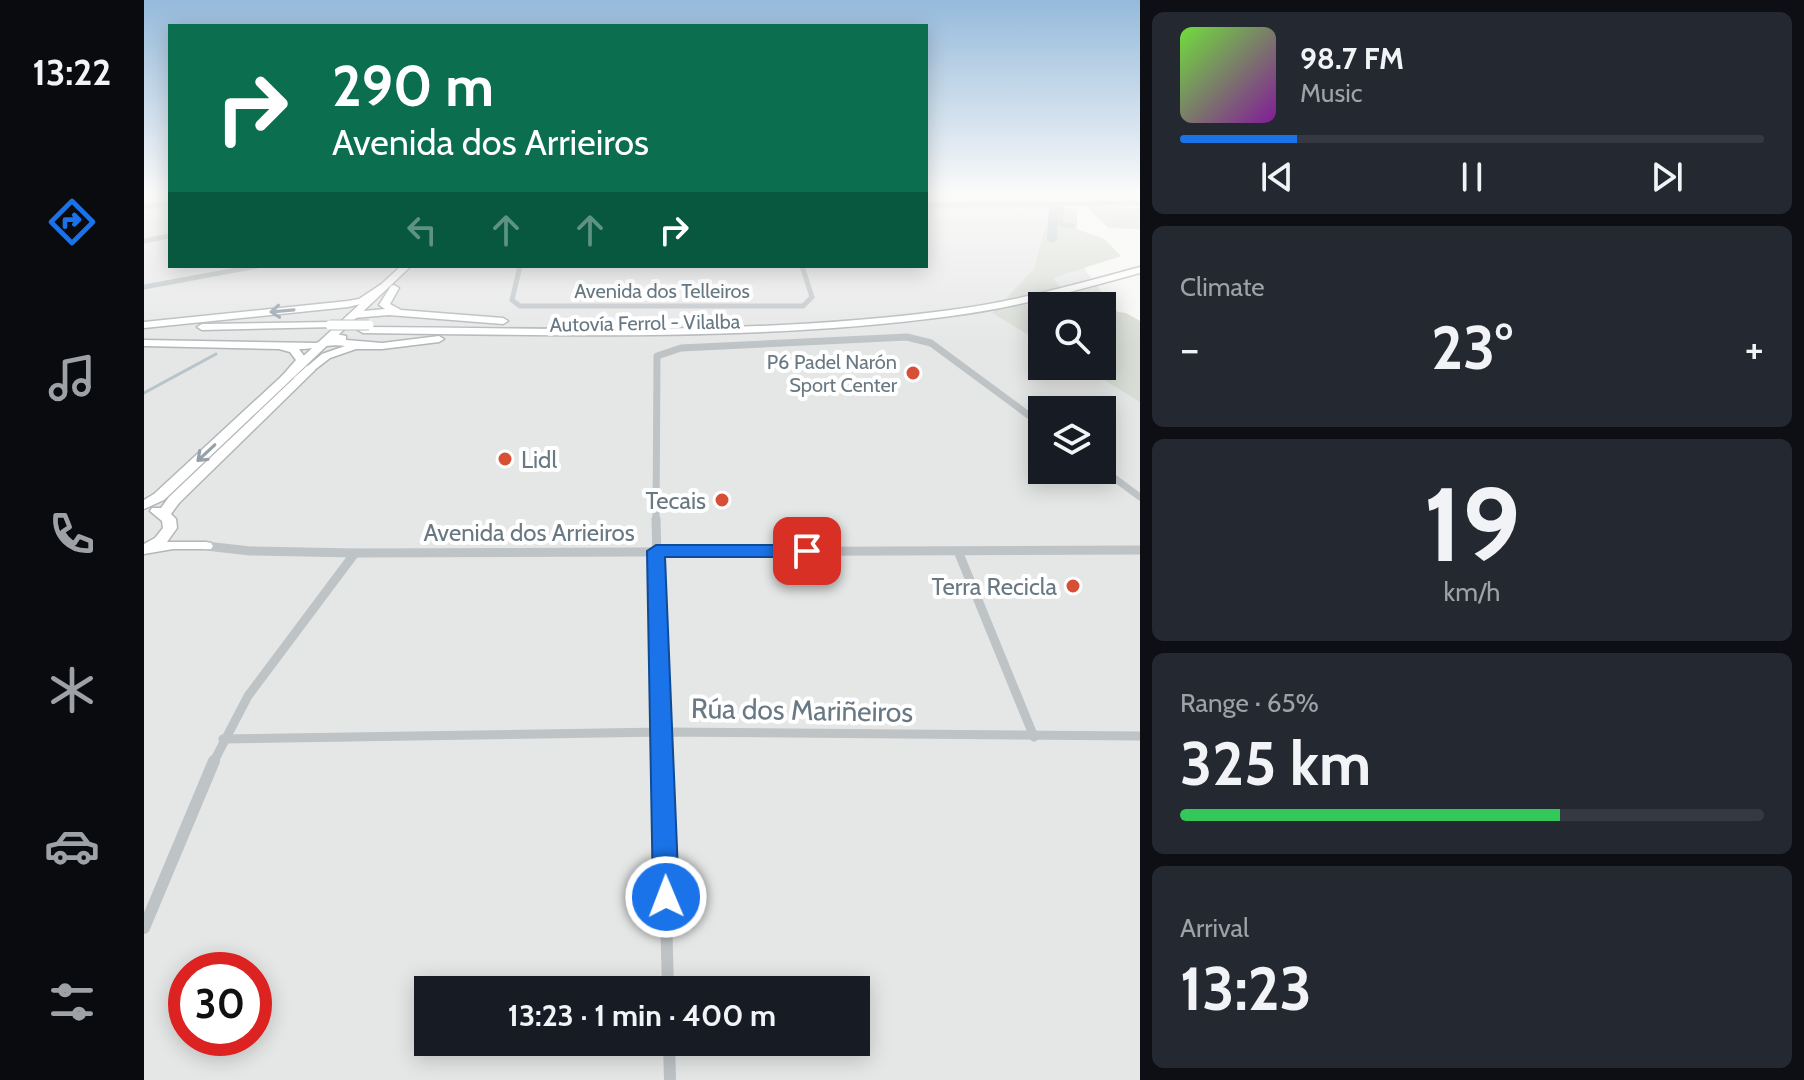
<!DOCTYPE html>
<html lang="en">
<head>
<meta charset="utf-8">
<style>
  body { margin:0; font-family:Cabin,sans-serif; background:#242831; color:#f1f3f6; height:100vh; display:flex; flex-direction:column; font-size:30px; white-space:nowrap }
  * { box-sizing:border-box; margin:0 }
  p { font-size:26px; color:#9ea1a6 }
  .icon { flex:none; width:44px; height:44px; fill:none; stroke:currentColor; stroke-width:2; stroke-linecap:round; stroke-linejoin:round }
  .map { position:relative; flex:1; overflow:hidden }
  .side { display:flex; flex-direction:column; gap:12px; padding:12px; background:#0d0f14; width:664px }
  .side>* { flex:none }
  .hud { position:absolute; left:24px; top:24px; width:760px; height:244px; border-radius:0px; box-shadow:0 4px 20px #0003; background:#0b6e4f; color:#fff; overflow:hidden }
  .controls { position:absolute; left:884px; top:292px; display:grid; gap:16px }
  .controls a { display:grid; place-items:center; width:88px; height:88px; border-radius:0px; background:#171b24; box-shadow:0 4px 20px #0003; font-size:40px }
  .speed { position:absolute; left:24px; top:952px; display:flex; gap:16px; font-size:40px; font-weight:700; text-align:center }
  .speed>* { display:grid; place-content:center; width:104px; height:104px; border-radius:50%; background:#171b24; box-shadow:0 4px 20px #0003; line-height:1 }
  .speed .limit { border:12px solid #d22; background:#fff; color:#111 }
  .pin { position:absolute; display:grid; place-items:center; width:68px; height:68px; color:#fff; margin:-34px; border-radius:16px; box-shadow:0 4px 12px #0006 }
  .me { position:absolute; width:88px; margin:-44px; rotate:359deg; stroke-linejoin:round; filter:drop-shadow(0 0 6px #0008) }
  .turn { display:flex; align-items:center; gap:28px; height:168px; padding:0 32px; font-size:36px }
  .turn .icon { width:104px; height:104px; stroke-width:2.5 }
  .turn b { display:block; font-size:56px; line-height:68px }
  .lanes { display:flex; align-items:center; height:76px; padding:0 32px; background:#0003; justify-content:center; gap:40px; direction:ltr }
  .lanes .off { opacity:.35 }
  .big { font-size:60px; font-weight:700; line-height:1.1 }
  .side .card { flex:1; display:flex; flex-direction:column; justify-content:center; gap:12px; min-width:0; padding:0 28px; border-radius:12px; background:#242831 }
  .side .dial { align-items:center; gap:0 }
  .dial b { font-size:104px; line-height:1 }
  .song { display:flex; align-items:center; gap:24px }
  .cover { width:96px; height:96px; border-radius:12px; background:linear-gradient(135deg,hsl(100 70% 55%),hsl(290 70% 35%)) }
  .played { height:8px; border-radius:4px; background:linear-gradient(90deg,#1a73e8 20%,#363941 20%) }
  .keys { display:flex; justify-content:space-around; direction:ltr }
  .heat { display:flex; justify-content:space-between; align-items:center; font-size:44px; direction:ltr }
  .charge { height:12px; border-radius:6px; background:linear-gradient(90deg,#34c759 65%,#363941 0) }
  .trip { position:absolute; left:270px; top:976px; width:456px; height:80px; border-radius:0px; background:#171b24; box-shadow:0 4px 20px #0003; font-weight:700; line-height:80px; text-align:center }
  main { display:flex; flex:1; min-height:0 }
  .tab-bar { display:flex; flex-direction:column; width:144px; justify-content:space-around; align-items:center; background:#090b0e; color:#9ea1a6 }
  .tab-bar .icon { width:56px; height:56px }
  .tab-bar .selected { color:#1a73e8 }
  .tab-bar b { font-size:36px; color:#f1f3f6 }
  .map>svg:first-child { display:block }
</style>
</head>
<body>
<main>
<nav class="tab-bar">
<b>13:22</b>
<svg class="icon selected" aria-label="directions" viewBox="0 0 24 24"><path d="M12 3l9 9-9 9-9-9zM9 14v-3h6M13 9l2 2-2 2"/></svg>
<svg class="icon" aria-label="music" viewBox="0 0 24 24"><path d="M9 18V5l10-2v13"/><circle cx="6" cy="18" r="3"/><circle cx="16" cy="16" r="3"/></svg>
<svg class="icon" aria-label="phone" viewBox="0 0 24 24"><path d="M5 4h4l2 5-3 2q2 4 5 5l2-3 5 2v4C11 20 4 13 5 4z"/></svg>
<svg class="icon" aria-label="climate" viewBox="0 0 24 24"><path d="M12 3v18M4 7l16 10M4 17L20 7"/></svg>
<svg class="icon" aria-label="car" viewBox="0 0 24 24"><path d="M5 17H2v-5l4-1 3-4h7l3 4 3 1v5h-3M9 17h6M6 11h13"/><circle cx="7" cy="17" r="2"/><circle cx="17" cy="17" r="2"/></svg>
<svg class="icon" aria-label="filters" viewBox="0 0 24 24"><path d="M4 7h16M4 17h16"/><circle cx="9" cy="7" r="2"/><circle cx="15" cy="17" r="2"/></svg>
</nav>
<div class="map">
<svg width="996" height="1080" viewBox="0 0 996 1080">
  <rect width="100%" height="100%" fill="#f7f7f5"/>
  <path fill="#e5e6e6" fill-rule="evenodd" d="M0,194h26v72h756v-72h123l19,12 17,46 -1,16 29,40 27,18v754h-996zM898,306h60v60h-60zM898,410h60v60h-60zM42,970h68v68h-68zM284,990h428v52h-428z"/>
  <g fill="#d7dcd4">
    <polygon points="942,206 996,208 996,229 965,228"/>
    <polygon points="907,208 933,209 933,229 960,239 977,256 909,278 930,306 898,306 898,343 848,313 890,269"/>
    <polygon points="958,310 982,313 996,321 996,402 938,366 958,366"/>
  </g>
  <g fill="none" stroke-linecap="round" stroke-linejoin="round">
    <polyline stroke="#b8c4c8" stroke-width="3" points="0,393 72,354"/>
    <polygon fill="#b8c4c8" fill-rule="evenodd" points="910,204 915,207 913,240 908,243 903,240 905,207"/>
    <defs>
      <g id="trunk">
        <polygon points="257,266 267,266 20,500 0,509 0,500 10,494"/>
        <polygon points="167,365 171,366 171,370 35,503 27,514 32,519 33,528 23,542 62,542 67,543 69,546 67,549 29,549 0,554 0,544 11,538 19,528 18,521 6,511 8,508 17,508 25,497 163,366"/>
      </g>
      <g id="motorway">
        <path d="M996,267v6c-62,17 -125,35 -189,43 -195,26 -392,19 -588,17l-5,-3 5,-3c196,1 393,9 588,-17 64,-8 126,-26 189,-43z"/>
        <polygon points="236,285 244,287 221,303 204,307 0,328 0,322 204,301 215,299"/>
        <polygon points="250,285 255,288 246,304 257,310 359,318 364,321 359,324 245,315 209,318 204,315 209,312 241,309 235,305 247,286"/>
        <polygon points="186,322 190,323 190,327 58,330 53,327 58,324"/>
        <path d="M187,333l15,3v4l36,3 57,-7 5,3 -5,3 -57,7h-26l-26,9 -30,23 -6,-3 2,-2 26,-22 23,-8c-14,-3 -30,3 -46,3l8,11 -15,18 -4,1 -6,-3 14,-16 -6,-8 -11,-3 -135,-3v-6l172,3 12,-4 -2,-3z"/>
      </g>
    </defs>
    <use href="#trunk" stroke="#b2b6b9" stroke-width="3"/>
    <use href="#motorway" stroke="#b2b6b9" stroke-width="3"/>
    <g stroke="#bec3c6" stroke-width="5">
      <polyline points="918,204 916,224 928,226"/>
      <polyline points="782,205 996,203"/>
      <polyline points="0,207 26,203"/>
      <polyline points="0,241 26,236"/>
      <polyline points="376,266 368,300 376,306 659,306 668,297 658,266"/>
      <polyline points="0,287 113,266"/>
    </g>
    <g stroke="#bec3c6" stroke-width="7">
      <polyline points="958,469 996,497"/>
      <polyline points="512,521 513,356 537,348 763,337 787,343 898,425"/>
    </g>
    <g stroke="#bec3c6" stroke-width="9">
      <polyline points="512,519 518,763"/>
      <polyline points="62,546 106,551 211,553 996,550"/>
      <polyline points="814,551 890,737"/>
      <polyline points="79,739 520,732 996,736"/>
      <polyline points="69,763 104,696 211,553"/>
    </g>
    <g stroke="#bec3c6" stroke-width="12">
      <polyline points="518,761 524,990"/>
      <polyline points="0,928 70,761"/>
      <polyline points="525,1042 526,1080"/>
    </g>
    <use href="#trunk" fill="#fff" fill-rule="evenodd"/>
    <use href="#motorway" fill="#fff" fill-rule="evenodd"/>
    <defs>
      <polyline id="motorway-bridge" points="186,325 225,325"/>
    </defs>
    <use href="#motorway-bridge" stroke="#b2b6b9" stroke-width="11" stroke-linecap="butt"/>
    <use href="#motorway-bridge" stroke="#fff" stroke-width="9"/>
  </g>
  <defs><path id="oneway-shaft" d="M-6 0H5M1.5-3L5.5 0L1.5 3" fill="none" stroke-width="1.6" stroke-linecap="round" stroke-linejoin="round" transform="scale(2)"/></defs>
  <g stroke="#95a1a9">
    <use href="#oneway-shaft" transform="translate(138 311) rotate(175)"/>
    <use href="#oneway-shaft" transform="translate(62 453) rotate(137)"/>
  </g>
  <linearGradient id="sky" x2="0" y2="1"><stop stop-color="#95badb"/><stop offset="0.56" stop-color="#fbfbfa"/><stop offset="1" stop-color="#fbfbfa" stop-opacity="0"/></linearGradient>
  <rect width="996" height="346" fill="url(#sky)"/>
  <polygon fill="#1a73e8" stroke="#114b97" stroke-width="2" points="512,545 663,545 673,551 663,557 521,557 535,897 532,905 522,908 513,905 509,897 503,551"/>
  <g fill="#d75035" stroke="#fff" stroke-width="3">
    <circle cx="769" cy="373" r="8"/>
    <circle cx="361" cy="459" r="8"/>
    <circle cx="578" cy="500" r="8"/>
    <circle cx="929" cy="586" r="8"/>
  </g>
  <g text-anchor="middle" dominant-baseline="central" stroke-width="8" stroke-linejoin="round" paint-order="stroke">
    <g font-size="20" fill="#687984" stroke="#fff">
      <text x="518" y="291">Avenida dos Telleiros</text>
      <text transform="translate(501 323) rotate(-1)">Autovía Ferrol - Vilalba</text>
    </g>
    <g font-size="20" fill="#687984" stroke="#fff" text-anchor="end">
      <text x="753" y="362">P6 Padel Narón<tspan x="753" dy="23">Sport Center</tspan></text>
    </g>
    <g font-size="24" fill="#687984" stroke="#fff" text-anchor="end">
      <text x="377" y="459" text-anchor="start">Lidl</text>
      <text x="562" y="500">Tecais</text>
      <text x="913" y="586">Terra Recicla</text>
    </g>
    <g font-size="24" fill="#687984" stroke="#fff">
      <text x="385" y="532">Avenida dos Arrieiros</text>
    </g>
    <g font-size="28" fill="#687984" stroke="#fff">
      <text transform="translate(658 710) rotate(1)">Rúa dos Mariñeiros</text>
    </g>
  </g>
</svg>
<div class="controls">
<a><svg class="icon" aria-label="search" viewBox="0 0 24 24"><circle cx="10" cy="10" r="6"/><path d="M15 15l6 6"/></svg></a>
<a><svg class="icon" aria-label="layers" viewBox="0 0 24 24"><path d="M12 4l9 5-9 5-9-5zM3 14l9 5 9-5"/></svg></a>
</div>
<div class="speed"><div class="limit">30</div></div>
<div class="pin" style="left:663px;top:551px;background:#d93025"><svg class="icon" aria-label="arrive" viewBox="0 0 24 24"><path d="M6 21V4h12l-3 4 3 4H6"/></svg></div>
<svg class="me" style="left:522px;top:897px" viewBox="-20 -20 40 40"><circle r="17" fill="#1a73e8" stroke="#fff" stroke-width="3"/><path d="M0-11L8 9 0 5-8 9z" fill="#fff"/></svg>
<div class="trip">13:23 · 1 min · 400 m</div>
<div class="hud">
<div class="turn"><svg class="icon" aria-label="right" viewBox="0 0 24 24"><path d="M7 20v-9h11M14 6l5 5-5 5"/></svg><div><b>290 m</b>Avenida dos Arrieiros</div></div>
<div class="lanes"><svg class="icon off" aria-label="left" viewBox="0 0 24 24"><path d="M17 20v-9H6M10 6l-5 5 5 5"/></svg><svg class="icon off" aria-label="ahead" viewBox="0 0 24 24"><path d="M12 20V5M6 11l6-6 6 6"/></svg><svg class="icon off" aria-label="ahead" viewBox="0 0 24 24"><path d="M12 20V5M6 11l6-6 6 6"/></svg><svg class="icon" aria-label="right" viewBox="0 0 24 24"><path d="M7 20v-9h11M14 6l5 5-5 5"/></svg></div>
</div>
</div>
<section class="side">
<div class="card">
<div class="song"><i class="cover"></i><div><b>98.7 FM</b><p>Music</p></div></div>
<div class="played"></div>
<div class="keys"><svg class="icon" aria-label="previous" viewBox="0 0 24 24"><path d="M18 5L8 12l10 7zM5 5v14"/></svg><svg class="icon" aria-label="pause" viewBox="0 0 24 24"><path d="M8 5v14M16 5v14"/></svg><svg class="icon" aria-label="next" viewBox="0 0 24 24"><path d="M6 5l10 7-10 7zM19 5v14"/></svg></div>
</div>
<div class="card"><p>Climate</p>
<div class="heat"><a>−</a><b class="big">23°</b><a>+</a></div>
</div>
<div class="card dial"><b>19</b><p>km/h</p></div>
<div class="card"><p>Range · 65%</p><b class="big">325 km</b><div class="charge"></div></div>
<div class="card"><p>Arrival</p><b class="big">13:23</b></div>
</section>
</main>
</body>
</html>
